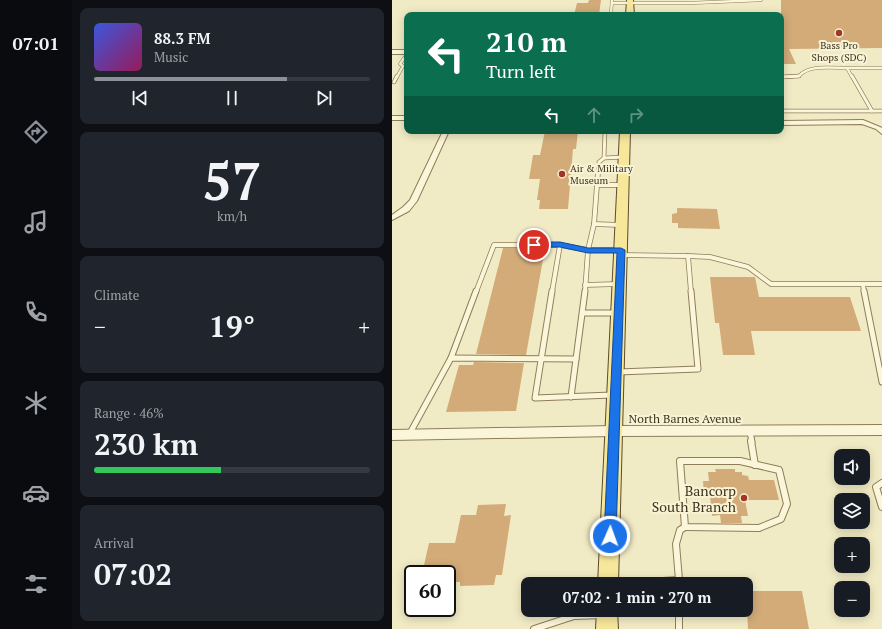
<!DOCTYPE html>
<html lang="en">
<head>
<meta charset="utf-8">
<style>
  body { margin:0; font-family:"PT Serif",serif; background:#20242c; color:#f1f3f6; height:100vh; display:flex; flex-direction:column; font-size:15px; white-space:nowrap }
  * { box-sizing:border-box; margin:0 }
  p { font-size:13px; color:#9ea1a6 }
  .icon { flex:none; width:22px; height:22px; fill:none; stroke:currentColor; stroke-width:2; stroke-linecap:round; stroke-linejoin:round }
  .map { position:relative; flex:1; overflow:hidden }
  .sheet { display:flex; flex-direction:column; gap:8px; padding:8px; background:#0d0f14; width:320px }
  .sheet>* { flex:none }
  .hud { position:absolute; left:12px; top:12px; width:380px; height:122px; border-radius:8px; box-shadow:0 2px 10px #0003; background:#0b6e4f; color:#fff; overflow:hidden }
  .fabs { position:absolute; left:442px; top:449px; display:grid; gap:8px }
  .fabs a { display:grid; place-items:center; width:36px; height:36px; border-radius:8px; background:#171b24; box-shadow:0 2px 10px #0003; font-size:20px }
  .speed { position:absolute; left:12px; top:565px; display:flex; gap:8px; font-size:20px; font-weight:700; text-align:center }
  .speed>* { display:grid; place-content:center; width:52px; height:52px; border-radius:50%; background:#171b24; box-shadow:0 2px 10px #0003; line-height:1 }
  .speed .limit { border:2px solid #111; border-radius:6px; background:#fff; color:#111 }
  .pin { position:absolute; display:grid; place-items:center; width:34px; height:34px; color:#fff; margin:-17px; border:2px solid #fff; border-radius:50%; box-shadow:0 1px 4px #0007 }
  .me { position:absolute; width:44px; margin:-22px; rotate:2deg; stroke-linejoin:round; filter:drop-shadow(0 0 3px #0008) }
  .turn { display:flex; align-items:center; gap:14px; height:84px; padding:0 16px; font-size:18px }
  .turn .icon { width:52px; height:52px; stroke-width:2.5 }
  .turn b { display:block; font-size:28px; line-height:34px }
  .lanes { display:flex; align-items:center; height:38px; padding:0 16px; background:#0003; justify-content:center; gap:20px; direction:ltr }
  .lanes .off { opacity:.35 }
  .big { font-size:30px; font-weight:700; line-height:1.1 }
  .sheet .tile { flex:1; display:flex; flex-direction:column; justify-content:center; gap:6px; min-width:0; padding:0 14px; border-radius:8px; background:#20242c }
  .sheet .dial { align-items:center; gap:0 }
  .dial b { font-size:52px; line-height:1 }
  .song { display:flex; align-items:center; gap:12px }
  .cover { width:48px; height:48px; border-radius:6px; background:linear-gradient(135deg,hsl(230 70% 55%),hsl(330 70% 35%)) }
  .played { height:4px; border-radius:2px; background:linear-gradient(90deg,#8c9099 70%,#363941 70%) }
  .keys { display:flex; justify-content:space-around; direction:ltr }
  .heat { display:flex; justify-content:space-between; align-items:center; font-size:22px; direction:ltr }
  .charge { height:6px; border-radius:3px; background:linear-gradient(90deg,#34c759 46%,#363941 0) }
  .trip { position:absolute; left:129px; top:577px; width:232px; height:40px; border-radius:8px; background:#171b24; box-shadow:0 2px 10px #0003; font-weight:700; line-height:40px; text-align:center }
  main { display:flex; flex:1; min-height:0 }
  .menu { display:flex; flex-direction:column; width:72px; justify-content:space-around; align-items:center; background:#090b0e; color:#9ea1a6 }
  .menu .icon { width:28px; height:28px }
  .menu .selected { color:#8c9099 }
  .menu b { font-size:18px; color:#f1f3f6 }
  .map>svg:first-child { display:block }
</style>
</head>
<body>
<main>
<nav class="menu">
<b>07:01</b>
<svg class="icon selected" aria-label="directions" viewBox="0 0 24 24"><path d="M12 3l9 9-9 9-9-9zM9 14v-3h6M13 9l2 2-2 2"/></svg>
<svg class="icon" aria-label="music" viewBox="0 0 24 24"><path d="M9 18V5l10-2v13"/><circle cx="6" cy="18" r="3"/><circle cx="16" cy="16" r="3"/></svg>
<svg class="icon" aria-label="phone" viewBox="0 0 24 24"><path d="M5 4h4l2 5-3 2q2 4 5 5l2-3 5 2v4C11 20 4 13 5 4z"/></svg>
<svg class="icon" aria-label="climate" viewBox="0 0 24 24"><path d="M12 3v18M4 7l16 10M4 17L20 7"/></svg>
<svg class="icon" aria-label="car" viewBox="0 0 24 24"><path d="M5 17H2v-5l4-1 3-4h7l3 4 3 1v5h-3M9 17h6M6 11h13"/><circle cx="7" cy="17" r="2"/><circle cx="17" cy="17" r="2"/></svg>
<svg class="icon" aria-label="filters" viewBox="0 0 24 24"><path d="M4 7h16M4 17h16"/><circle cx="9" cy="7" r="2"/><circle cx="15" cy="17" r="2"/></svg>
</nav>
<section class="sheet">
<div class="tile">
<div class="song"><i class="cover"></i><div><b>88.3 FM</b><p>Music</p></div></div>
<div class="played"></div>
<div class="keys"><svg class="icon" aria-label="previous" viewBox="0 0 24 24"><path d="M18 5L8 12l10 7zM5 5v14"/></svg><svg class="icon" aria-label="pause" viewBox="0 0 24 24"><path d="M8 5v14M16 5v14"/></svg><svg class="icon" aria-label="next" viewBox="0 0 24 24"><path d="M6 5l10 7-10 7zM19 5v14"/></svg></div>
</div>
<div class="tile dial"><b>57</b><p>km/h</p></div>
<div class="tile"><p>Climate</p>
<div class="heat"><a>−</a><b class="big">19°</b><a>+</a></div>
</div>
<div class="tile"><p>Range · 46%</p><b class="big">230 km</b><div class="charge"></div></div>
<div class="tile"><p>Arrival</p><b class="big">07:02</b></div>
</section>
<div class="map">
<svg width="490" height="629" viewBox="0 0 490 629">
  <rect width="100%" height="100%" fill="#f1ebc5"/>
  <g fill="#d2ab78">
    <polygon points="197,0 209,0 207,15 182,15 185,3 196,3"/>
    <polygon points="389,0 490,0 490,48 397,49 404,64 389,64"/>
    <polygon points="153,131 186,131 184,149 181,149 176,209 147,209 148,200 145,200 148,179 137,179 141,155 148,155"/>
    <polygon points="285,208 325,209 328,229 286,228 286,223 280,223 280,214 285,213"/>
    <polygon points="111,248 153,248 134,355 84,354"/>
    <polygon points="318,277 363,277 367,297 458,297 469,331 359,331 363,355 331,355 327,323 323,323"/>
    <polygon points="82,362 132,363 124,411 54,412 67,365 81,365"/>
    <polygon points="323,469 343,469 343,472 350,472 350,475 356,476 357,480 382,480 387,500 353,500 356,516 349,516 350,523 329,523 328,515 320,516 318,495 312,495 311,481 317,481 316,472 324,472"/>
    <polygon points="114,504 112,516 119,515 110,575 104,575 102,585 68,586 68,582 55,582 55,574 30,574 37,543 63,543 69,515 84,515 86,505"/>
    <polygon points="354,591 410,591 417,629 356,629"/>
  </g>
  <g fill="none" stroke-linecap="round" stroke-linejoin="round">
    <defs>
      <g id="lane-far4">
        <polyline points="220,0 219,14 238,15"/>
        <polyline points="220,3 299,3 369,0"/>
        <polyline points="455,68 489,68"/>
        <polyline points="5,77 11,66 8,64 15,54"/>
        <path d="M391,77l16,-1c10,-12 34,-8 48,-8l5,9"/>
      </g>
      <g id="lane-far3">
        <polyline points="460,76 480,111"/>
        <polyline points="389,77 407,76"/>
        <polyline points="2,82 5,76"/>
        <polyline points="389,111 490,111"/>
        <polyline points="212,158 213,131"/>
        <polyline points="206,173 207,162 212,158 232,157"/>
      </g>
      <g id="lane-far2">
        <polyline points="205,185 231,185"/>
        <polyline points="202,224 228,225"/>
        <polyline points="229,255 296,256 299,292"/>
        <polyline points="296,256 318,257 356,267 379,284 490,284"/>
        <polyline points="193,285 225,284"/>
        <polyline points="471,285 472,292"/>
        <polyline points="84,292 102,245 168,245"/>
        <polyline points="160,292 168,245 196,250 228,250"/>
        <polyline points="193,292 196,250 202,224 206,172"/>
      </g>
      <g id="lane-far1">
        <polyline points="160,291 143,398 220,395"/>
        <polyline points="472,291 490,382"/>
        <polyline points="191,313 225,313"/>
        <polyline points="59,358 84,291"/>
        <polyline points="226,372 306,369 299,291"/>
        <polyline points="179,397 193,291"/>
        <polyline points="358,431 360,442"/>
        <polyline points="18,433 59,358 184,359"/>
      </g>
      <g id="lane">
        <polyline points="359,441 363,465"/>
        <polygon points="288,461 348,461 387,470 395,504 389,519 367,528 293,527"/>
        <polyline points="490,483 484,487 490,507"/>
        <polyline points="287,580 284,544 288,530 293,527"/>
        <polyline points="250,584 254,582 287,580 287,584"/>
        <polyline points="287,610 287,629"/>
        <polyline points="142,629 182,616 210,615"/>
      </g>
      <g id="street">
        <rect x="0" y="50" width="15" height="4"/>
        <rect x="0" y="116" width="15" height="4"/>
        <polygon points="471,120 488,127 490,128 490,134 484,129 470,124 389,125 389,121"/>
        <polygon points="51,131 57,131 25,201 17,211 0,220 0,215 11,207 18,200"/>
        <polygon points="490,425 490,435 222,436 0,440 0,430 222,426"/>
      </g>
      <g id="primary">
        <polygon points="235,0 241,0 242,15 234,15"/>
        <polygon points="228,131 238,131 226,584 206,584"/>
        <polygon points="205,610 225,610 226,629 204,629"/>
      </g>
    </defs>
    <use href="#lane-far4" stroke="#8e7d59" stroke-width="3.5"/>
    <use href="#lane-far3" stroke="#8e7d59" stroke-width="4.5"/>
    <use href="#lane-far2" stroke="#8e7d59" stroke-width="5.5"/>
    <use href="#lane-far1" stroke="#8e7d59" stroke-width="7"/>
    <use href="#lane" stroke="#8e7d59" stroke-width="8"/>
    <use href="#street" stroke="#8e7d59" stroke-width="2"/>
    <use href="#primary" stroke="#5c4a2e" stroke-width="2"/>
    <use href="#lane-far4" stroke="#fbf6d9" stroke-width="2.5"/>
    <use href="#lane-far3" stroke="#fbf6d9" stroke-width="3"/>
    <use href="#lane-far2" stroke="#fbf6d9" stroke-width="4"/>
    <use href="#lane-far1" stroke="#fbf6d9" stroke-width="5"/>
    <use href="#lane" stroke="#fbf6d9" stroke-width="6"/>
    <use href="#street" fill="#fbf6d9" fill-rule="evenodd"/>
    <use href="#primary" fill="#f6e79b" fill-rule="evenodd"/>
  </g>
  <polygon fill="#1a73e8" stroke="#114b97" points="142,242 168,242 196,248 229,248 233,250 224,536 223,540 218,542 214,540 212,536 225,253 196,253 168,247 139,247 138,245"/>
  <g fill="#a13625" stroke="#f8f3d5" stroke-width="1.5">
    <circle cx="447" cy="33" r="4"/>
    <circle cx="170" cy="174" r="4"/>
    <circle cx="352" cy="498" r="4"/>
  </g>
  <g text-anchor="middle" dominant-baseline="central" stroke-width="4" stroke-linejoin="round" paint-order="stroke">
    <g font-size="10" fill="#3d321e" stroke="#f8f3d5">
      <text x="447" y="45">Bass Pro<tspan x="447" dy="12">Shops (SDC)</tspan></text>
      <text x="178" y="168" text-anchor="start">Air &amp; Military<tspan x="178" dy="12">Museum</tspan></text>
    </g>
    <g font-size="12" fill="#3d321e" stroke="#f8f3d5">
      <text x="293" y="418">North Barnes Avenue</text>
    </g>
    <g font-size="14" fill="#3d321e" stroke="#f8f3d5" text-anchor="end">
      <text x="344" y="490">Bancorp<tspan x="344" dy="16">South Branch</tspan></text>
    </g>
  </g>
</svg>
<div class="fabs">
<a><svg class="icon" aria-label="sound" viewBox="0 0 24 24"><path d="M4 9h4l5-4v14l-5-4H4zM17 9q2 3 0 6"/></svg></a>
<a><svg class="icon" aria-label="layers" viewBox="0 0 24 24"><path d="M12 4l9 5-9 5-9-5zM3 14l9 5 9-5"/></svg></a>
<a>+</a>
<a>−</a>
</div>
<div class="speed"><div class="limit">60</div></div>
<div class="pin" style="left:142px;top:245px;background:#d93025"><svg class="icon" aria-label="arrive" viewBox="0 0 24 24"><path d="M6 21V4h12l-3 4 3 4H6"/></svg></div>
<svg class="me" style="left:218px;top:536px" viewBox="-20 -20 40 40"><circle r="17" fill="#1a73e8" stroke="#fff" stroke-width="3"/><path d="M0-11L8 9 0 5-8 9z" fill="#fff"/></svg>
<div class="trip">07:02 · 1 min · 270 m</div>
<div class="hud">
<div class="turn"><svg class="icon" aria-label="left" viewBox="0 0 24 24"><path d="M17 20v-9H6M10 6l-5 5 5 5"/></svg><div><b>210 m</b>Turn left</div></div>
<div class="lanes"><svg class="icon" aria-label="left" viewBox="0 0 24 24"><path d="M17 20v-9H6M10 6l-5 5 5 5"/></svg><svg class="icon off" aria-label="ahead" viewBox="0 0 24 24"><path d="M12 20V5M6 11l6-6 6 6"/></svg><svg class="icon off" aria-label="right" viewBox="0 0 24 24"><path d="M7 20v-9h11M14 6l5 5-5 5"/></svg></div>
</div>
</div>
</main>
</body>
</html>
